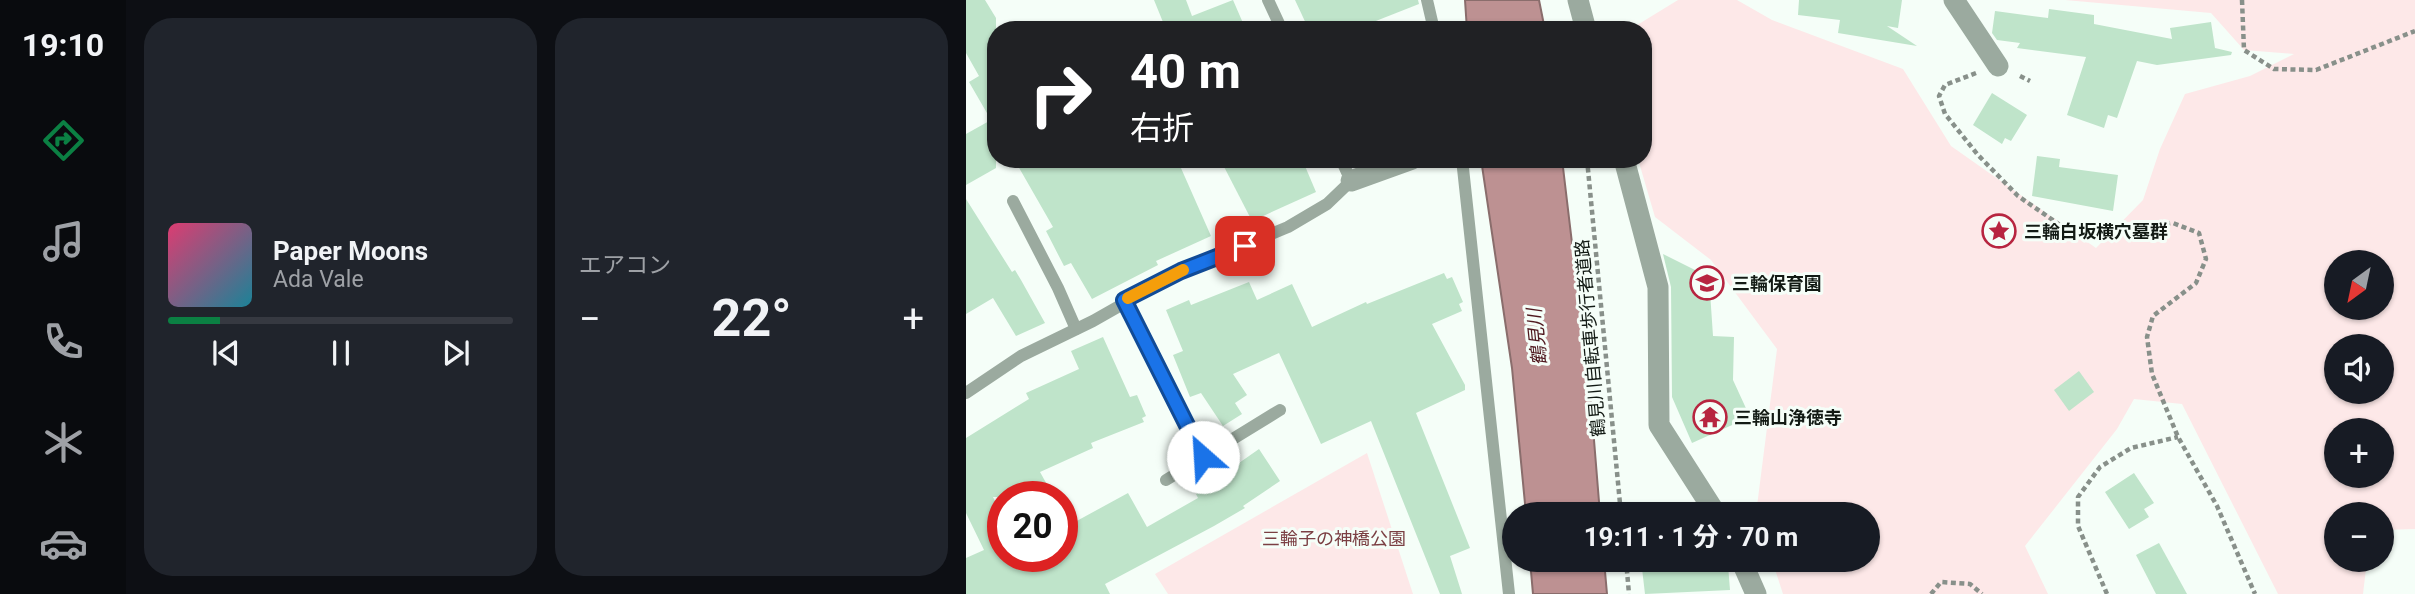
<!DOCTYPE html>
<html lang="ja">
<head>
<meta charset="utf-8">
<style>
  body { margin:0; font-family:Roboto,"Noto Sans JP",sans-serif; background:#20242c; color:#f1f3f6; height:100vh; display:flex; flex-direction:column; font-size:26px; white-space:nowrap }
  * { box-sizing:border-box; margin:0 }
  p { font-size:23px; color:#9ea1a6 }
  .icon { flex:none; width:38px; height:38px; fill:none; stroke:currentColor; stroke-width:2; stroke-linecap:round; stroke-linejoin:round }
  .map { position:relative; flex:1; overflow:hidden }
  .sheet { display:flex; flex-direction:column; gap:18px; padding:18px; background:#0d0f14; width:840px }
  .sheet>* { flex:none }
  .banner { position:absolute; left:21px; top:21px; width:665px; height:147px; border-radius:28px; box-shadow:0 2px 5px #0004; background:#202124; color:#fff; overflow:hidden }
  .needle { width:46px; rotate:213deg }
  .buttons { position:absolute; left:1358px; top:250px; display:grid; gap:14px }
  .buttons a { display:grid; place-items:center; width:70px; height:70px; border-radius:50%; background:#171b24; box-shadow:0 2px 5px #0004; font-size:35px }
  .speed { position:absolute; left:21px; top:481px; display:flex; gap:14px; font-size:35px; font-weight:700; text-align:center }
  .speed>* { display:grid; place-content:center; width:91px; height:91px; border-radius:50%; background:#171b24; box-shadow:0 2px 5px #0004; line-height:1 }
  .speed .limit { border:10px solid #d22; background:#fff; color:#111 }
  .pin { position:absolute; display:grid; place-items:center; width:60px; height:60px; color:#fff; margin:-30px; border-radius:14px; box-shadow:0 4px 10px #0006 }
  .me { position:absolute; width:77px; margin:-38px; rotate:334deg; stroke-linejoin:round; filter:drop-shadow(0 0 5px #0008) }
  .turn { display:flex; align-items:center; gap:24px; height:147px; padding:0 28px; font-size:32px }
  .turn .icon { width:91px; height:91px; stroke-width:2.5 }
  .turn b { display:block; font-size:49px; line-height:60px }
  .big { font-size:52px; font-weight:700; line-height:1.1 }
  .sheet .card { flex:1; display:flex; flex-direction:column; justify-content:center; gap:10px; min-width:0; padding:0 24px; border-radius:28px; background:#20242c }
  .song { display:flex; align-items:center; gap:21px }
  .cover { width:84px; height:84px; border-radius:10px; background:linear-gradient(135deg,hsl(340 70% 55%),hsl(190 70% 35%)) }
  .played { height:7px; border-radius:4px; background:linear-gradient(90deg,#0b8043 15%,#363941 15%) }
  .keys { display:flex; justify-content:space-around; direction:ltr }
  .heat { display:flex; justify-content:space-between; align-items:center; font-size:38px; direction:ltr }
  .sheet .tiles { flex:1; display:grid; gap:18px; grid-template-columns:repeat(2,1fr) }
  .trip { position:absolute; left:536px; top:502px; width:378px; height:70px; border-radius:35px; background:#171b24; box-shadow:0 2px 5px #0004; font-weight:700; line-height:70px; text-align:center }
  main { display:flex; flex:1; min-height:0 }
  .tab-bar { display:flex; flex-direction:column; width:126px; justify-content:space-around; align-items:center; background:#090b0e; color:#9ea1a6 }
  .tab-bar .icon { width:49px; height:49px }
  .tab-bar .current { color:#0b8043 }
  .tab-bar b { font-size:32px; color:#f1f3f6 }
  .map>svg:first-child { display:block }
</style>
</head>
<body>
<main>
<nav class="tab-bar">
<b>19:10</b>
<svg class="icon current" aria-label="directions" viewBox="0 0 24 24"><path d="M12 3l9 9-9 9-9-9zM9 14v-3h6M13 9l2 2-2 2"/></svg>
<svg class="icon" aria-label="music" viewBox="0 0 24 24"><path d="M9 18V5l10-2v13"/><circle cx="6" cy="18" r="3"/><circle cx="16" cy="16" r="3"/></svg>
<svg class="icon" aria-label="phone" viewBox="0 0 24 24"><path d="M5 4h4l2 5-3 2q2 4 5 5l2-3 5 2v4C11 20 4 13 5 4z"/></svg>
<svg class="icon" aria-label="climate" viewBox="0 0 24 24"><path d="M12 3v18M4 7l16 10M4 17L20 7"/></svg>
<svg class="icon" aria-label="car" viewBox="0 0 24 24"><path d="M5 17H2v-5l4-1 3-4h7l3 4 3 1v5h-3M9 17h6M6 11h13"/><circle cx="7" cy="17" r="2"/><circle cx="17" cy="17" r="2"/></svg>
</nav>
<section class="sheet">
<div class="tiles">
<div class="card">
<div class="song"><i class="cover"></i><div><b>Paper Moons</b><p>Ada Vale</p></div></div>
<div class="played"></div>
<div class="keys"><svg class="icon" aria-label="previous" viewBox="0 0 24 24"><path d="M18 5L8 12l10 7zM5 5v14"/></svg><svg class="icon" aria-label="pause" viewBox="0 0 24 24"><path d="M8 5v14M16 5v14"/></svg><svg class="icon" aria-label="next" viewBox="0 0 24 24"><path d="M6 5l10 7-10 7zM19 5v14"/></svg></div>
</div>
<div class="card"><p>エアコン</p>
<div class="heat"><a>−</a><b class="big">22°</b><a>+</a></div>
</div>
</div>
</section>
<div class="map">
<svg width="1449" height="594" viewBox="0 0 1449 594">
  <rect width="100%" height="100%" fill="#f5fef8"/>
  <g fill="#fde8e8" fill-rule="evenodd">
    <path d="M712,0h59l35,20 131,49 48,77 145,102 47,-48 17,-51 25,-55 65,-18 44,-22 -50,-4 -33,-37 -146,-13h350v529l-33,1v-16h-46v46h31l-4,34h-85l-96,-190 -48,-5 -17,30 -92,117 23,48h-265l-11,-34h95v-46h-111l21,-165 -66,-89 -56,-43 -17,-58h5v-129h-14zM1370,262h46v46h-46zM1370,346h46v46h-46zM1370,430h46v46h-46z"/>
    <polygon points="401,453 447,594 202,594 189,574"/>
  </g>
  <g fill="#bd9192" stroke="#8a6d6c" stroke-width="2">
    <polygon points="499,0 573,0 579,30 501,30"/>
    <polygon points="515,159 596,159 625,403 634,514 560,514 546,368"/>
    <polygon points="564,560 638,560 641,594 567,594"/>
  </g>
  <g fill="#bfe4ca">
    <polygon points="0,0 19,0 30,18 30,168 0,185 0,134 25,120 3,82 13,76 0,53"/>
    <polygon points="188,0 220,0 226,16 267,0 280,30 194,30 199,27"/>
    <polygon points="329,0 452,0 453,4 387,30 343,30"/>
    <polygon points="833,0 936,0 932,28 921,26 951,46 872,33 874,20 832,15"/>
    <polygon points="1083,9 1128,15 1128,24 1206,39 1204,28 1245,22 1249,48 1266,52 1265,55 1191,65 1171,61 1151,118 1142,115 1138,128 1101,115 1120,57 1051,48 1054,43 1031,40 1026,33 1029,11 1082,18"/>
    <polygon points="1026,93 1061,115 1045,141 1039,138 1036,144 1007,125"/>
    <polygon points="1071,156 1094,159 1093,167 1152,175 1147,211 1066,196"/>
    <polygon points="48,159 211,159 245,236 190,261 192,265 126,299 105,263 98,266 80,231 87,227"/>
    <polygon points="254,159 336,159 350,192 286,221"/>
    <polygon points="0,199 46,272 49,270 55,280 79,323 50,336 27,298 0,314"/>
    <polygon points="697,254 743,277 747,336 768,337 767,380 784,417 726,443 706,397 705,287"/>
    <polygon points="478,273 481,279 486,277 497,302 493,304 496,311 466,324 499,385 499,390 450,413 504,548 484,556 496,594 474,594 405,421 355,444 313,353 267,374 281,395 269,403 276,414 257,426 235,393 224,397 207,355 217,351 200,310 223,300 225,305 283,282 291,300 326,284 346,327 400,302 401,304"/>
    <polygon points="137,337 164,397 171,395 180,416 176,418 178,422 125,443 127,448 74,472 88,497 27,497 37,517 37,556 96,556 96,529 162,493 181,527 232,498 230,494 265,473 263,470 293,449 314,481 277,506 279,508 248,526 139,584 144,594 0,594 0,558 18,550 0,513 0,438 63,399 60,393 113,369 105,351"/>
    <polygon points="1113,371 1128,392 1103,411 1088,390"/>
    <polygon points="1168,473 1188,503 1178,509 1183,517 1163,529 1139,492"/>
    <polygon points="1193,543 1221,594 1190,594 1170,555"/>
    <polygon points="675,560 699,560 699,565 743,562 743,567 762,565 764,590 679,594"/>
  </g>
  <g fill="none" stroke-linecap="round" stroke-linejoin="round">
    <g stroke="#88908a" stroke-width="4.5" stroke-dasharray="5 3.5" stroke-linecap="butt">
      <polyline points="1276,0 1278,50 1308,69 1350,70 1449,31"/>
      <polyline points="1010,73 979,85 973,96 979,114 1012,155 1052,196 1094,225 1137,230 1207,223 1233,233 1240,259 1230,283 1187,316 1181,337 1186,374 1212,437 1251,506 1289,594"/>
      <polyline points="1054,76 1064,81"/>
      <polyline points="621,159 655,514"/>
      <polyline points="660,560 663,594"/>
      <polyline points="965,594 975,582 1004,584 1016,594"/>
      <polyline points="1141,594 1112,526 1112,497 1134,467 1165,448 1212,437"/>
    </g>
    <g stroke="#9baa9f" stroke-width="12">
      <polyline points="302,0 316,30"/>
      <polyline points="461,0 468,30"/>
      <polyline points="496,159 543,594"/>
      <polyline points="47,201 92,288 110,329"/>
      <polyline points="158,300 237,457"/>
      <polyline points="0,393 55,356 127,321 215,271 322,227 361,204 385,181 375,159"/>
      <polyline points="200,480 314,410"/>
    </g>
    <g stroke="#9baa9f" stroke-width="21">
      <polyline points="612,0 620,30"/>
      <polyline points="988,0 1032,66"/>
      <polyline points="658,159 692,287 693,425 750,514"/>
      <polyline points="385,181 446,159"/>
      <polyline points="775,560 790,594"/>
    </g>
  </g>
  <g fill="none" stroke-linecap="round" stroke-linejoin="round">
    <defs>
      <polyline id="route" points="237,457 158,300 215,271 279,246"/>
    </defs>
    <use href="#route" stroke="#114b97" stroke-width="18"/>
    <use href="#route" stroke="#1a73e8" stroke-width="12"/>
    <polyline stroke="#f59e0b" stroke-width="12" points="162,298 217,270"/>
  </g>
  <defs>
    <symbol id="sight-ring" viewBox="-11 -11 22 22"><circle r="9.5" fill="#f5fef8" stroke="#b72540" stroke-width="1.5"/><path d="M0-6L1.8-2.2L6-1.7L2.9 1.2L3.7 5.4L0 3.3L-3.7 5.4L-2.9 1.2L-6-1.7L-1.8-2.2Z" fill="#b72540"/></symbol>
    <symbol id="school-ring" viewBox="-11 -11 22 22"><circle r="9.5" fill="#f5fef8" stroke="#b72540" stroke-width="1.5"/><path d="M0-5L7-2L0 1L-7-2ZM-4 1L0 2.5L4 1V4Q0 6-4 4Z" fill="#b72540"/></symbol>
    <symbol id="temple-ring" viewBox="-11 -11 22 22"><circle r="9.5" fill="#f5fef8" stroke="#b72540" stroke-width="1.5"/><path d="M0-6L5-2H3V0L6.5 2.5H4V6H1.5V3h-3V6H-4V2.5H-6.5L-3 0V-2H-5Z" fill="#b72540"/></symbol>
  </defs>
  <g fill-rule="evenodd">
    <use href="#sight-ring" x="1014" y="212" width="38" height="38"/>
    <use href="#school-ring" x="722" y="264" width="38" height="38"/>
    <use href="#temple-ring" x="725" y="398" width="38" height="38"/>
  </g>
  <g text-anchor="middle" dominant-baseline="central" stroke-width="6" stroke-linejoin="round" paint-order="stroke">
    <g font-size="18" font-weight="bold" fill="#121a14" stroke="#f5fef8" text-anchor="start">
      <text x="1058" y="231">三輪白坂横穴墓群</text>
      <text x="766" y="283">三輪保育園</text>
      <text x="768" y="417">三輪山浄徳寺</text>
    </g>
    <g font-size="18" fill="#121a14" stroke="#f5fef8">
      <text transform="translate(624 338) rotate(-95)">鶴見川自転車歩行者道路</text>
    </g>
    <g font-size="18" fill="#7b3f43" stroke="#f5fef8">
      <text x="368" y="538">三輪子の神橋公園</text>
    </g>
    <g font-size="19" font-style="italic" fill="#4f181e" stroke="#f5fef8">
      <text transform="translate(571 337) rotate(-96)">鶴見川</text>
    </g>
  </g>
</svg>
<div class="buttons">
<a><svg class="needle" viewBox="-14 -14 28 28"><path d="M0-13l5 13h-10z" fill="#e53935"/><path d="M0 13l5-13h-10z" fill="#9ea1a6"/></svg></a>
<a><svg class="icon" aria-label="sound" viewBox="0 0 24 24"><path d="M4 9h4l5-4v14l-5-4H4zM17 9q2 3 0 6"/></svg></a>
<a>+</a>
<a>−</a>
</div>
<div class="speed"><div class="limit">20</div></div>
<div class="pin" style="left:279px;top:246px;background:#d93025"><svg class="icon" aria-label="arrive" viewBox="0 0 24 24"><path d="M6 21V4h12l-3 4 3 4H6"/></svg></div>
<svg class="me" style="left:237px;top:457px" viewBox="-20 -20 40 40"><circle r="19" fill="#fff"/><path d="M0-13L10 11 0 6-10 11z" fill="#1a73e8"/></svg>
<div class="trip">19:11 · 1 分 · 70 m</div>
<div class="banner">
<div class="turn"><svg class="icon" aria-label="right" viewBox="0 0 24 24"><path d="M7 20v-9h11M14 6l5 5-5 5"/></svg><div><b>40 m</b>右折</div></div>
</div>
</div>
</main>
</body>
</html>
